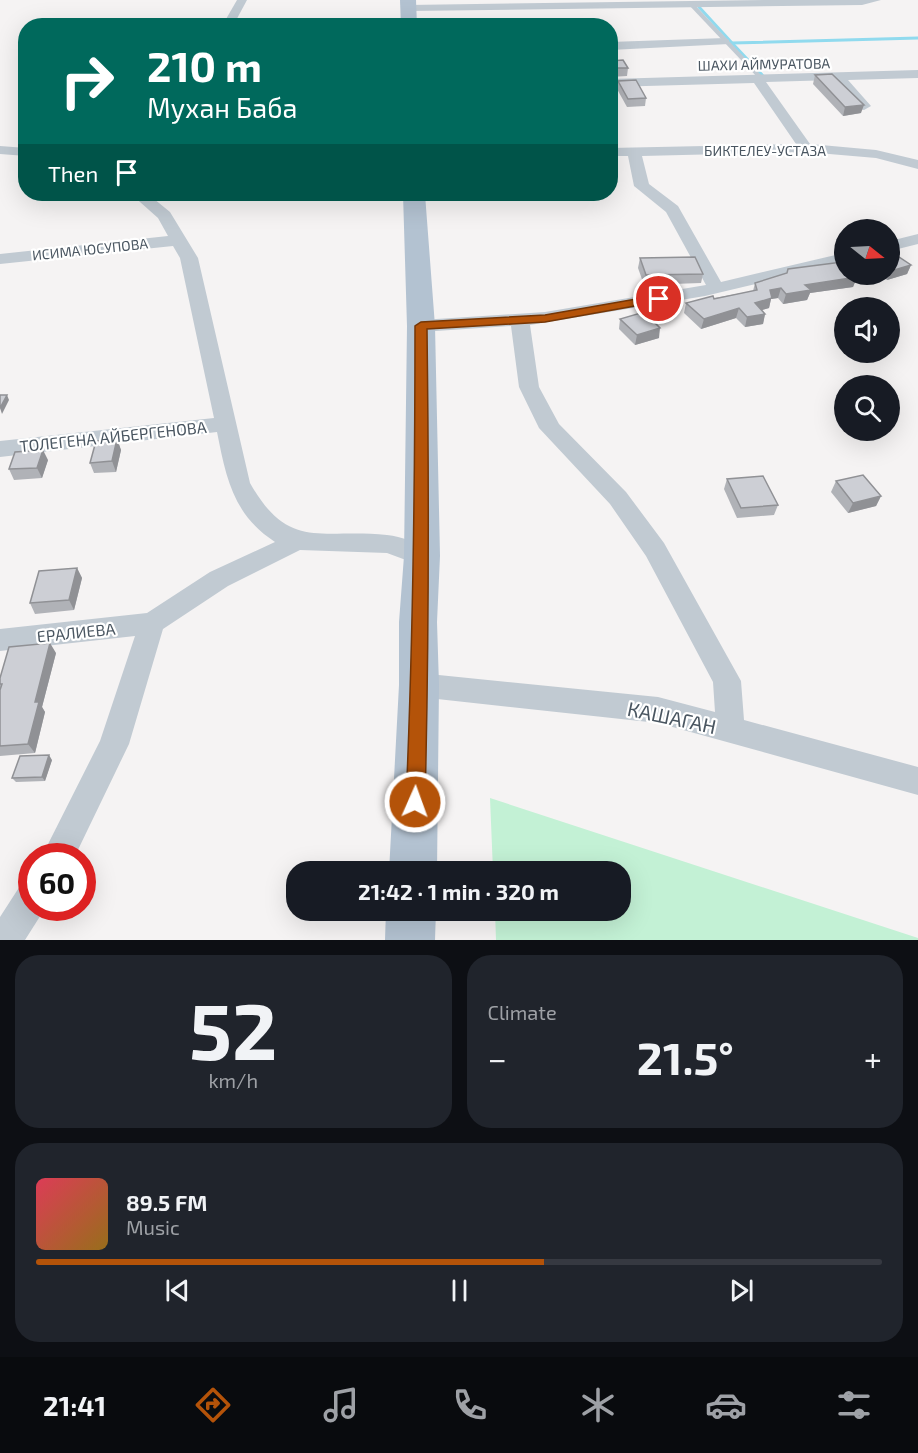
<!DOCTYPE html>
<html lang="en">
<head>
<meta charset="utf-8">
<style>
  body { margin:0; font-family:"Exo 2",sans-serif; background:#20242c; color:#f1f3f6; height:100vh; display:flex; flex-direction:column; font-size:22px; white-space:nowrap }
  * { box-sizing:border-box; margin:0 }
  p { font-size:20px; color:#9ea1a6 }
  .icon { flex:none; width:33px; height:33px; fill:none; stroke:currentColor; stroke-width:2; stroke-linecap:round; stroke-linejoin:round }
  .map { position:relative; height:940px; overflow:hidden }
  .drawer { display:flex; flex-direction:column; gap:15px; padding:15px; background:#0d0f14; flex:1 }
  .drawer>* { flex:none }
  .banner { position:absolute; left:18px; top:18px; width:600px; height:183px; border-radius:24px; box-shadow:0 6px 24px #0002; background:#00695c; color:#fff; overflow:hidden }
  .needle { width:39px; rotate:108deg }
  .controls { position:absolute; left:834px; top:219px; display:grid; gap:12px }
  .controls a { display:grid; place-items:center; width:66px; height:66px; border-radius:50%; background:#171b24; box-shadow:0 6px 24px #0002; font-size:30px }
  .speed { position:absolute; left:18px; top:843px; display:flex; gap:12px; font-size:30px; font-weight:700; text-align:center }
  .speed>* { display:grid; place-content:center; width:78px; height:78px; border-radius:50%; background:#171b24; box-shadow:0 6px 24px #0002; line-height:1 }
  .speed .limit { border:9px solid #d22; background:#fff; color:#111 }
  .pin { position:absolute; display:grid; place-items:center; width:51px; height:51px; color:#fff; margin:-26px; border:3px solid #fff; border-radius:50%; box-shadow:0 2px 6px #0007 }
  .me { position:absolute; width:66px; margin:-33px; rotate:2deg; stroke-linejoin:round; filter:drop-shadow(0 0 4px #0008) }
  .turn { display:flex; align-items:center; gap:21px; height:126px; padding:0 30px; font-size:27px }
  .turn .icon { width:78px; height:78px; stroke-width:2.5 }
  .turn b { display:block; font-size:42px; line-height:51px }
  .then { display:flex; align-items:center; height:57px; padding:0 30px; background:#0003; gap:12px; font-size:22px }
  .big { font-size:45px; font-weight:700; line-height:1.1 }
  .drawer .widget { flex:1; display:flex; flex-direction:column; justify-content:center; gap:9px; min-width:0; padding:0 21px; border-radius:24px; background:#20242c }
  .drawer .dial { align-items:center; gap:0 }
  .dial b { font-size:78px; line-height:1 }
  .song { display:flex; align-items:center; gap:18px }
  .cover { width:72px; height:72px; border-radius:9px; background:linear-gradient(135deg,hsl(350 70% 55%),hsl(40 70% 35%)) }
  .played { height:6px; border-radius:3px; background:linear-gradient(90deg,#b45309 60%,#363941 60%) }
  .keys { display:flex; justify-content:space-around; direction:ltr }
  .heat { display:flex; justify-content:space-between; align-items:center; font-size:33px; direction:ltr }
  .drawer .tiles { flex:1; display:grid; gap:15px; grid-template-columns:1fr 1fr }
  .widget:last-child { grid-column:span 2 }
  .trip { position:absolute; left:286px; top:861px; width:345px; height:60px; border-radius:24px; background:#171b24; box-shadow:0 6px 24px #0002; font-weight:700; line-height:60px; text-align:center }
  .tabs { display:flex; height:96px; justify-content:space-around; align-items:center; background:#090b0e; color:#9ea1a6 }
  .tabs .icon { width:42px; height:42px }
  .tabs .selected { color:#b45309 }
  .tabs b { font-size:27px; color:#f1f3f6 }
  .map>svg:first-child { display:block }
</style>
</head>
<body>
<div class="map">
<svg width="918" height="940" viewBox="0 0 918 940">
  <rect width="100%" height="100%" fill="#f5f3f3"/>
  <polygon fill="#c3f1d5" points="490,798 918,938 918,940 496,940 495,911 621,910 621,872 493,871"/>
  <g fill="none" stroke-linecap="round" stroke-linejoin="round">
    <g stroke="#90daee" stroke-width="3">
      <polyline points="699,7 732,43 918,38"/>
      <polyline points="732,43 764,77"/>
    </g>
    <polygon fill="#c1cad2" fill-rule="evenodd" points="688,2 692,2 763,77 763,79 759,79 688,4"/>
    <g fill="#c1cad2" fill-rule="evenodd">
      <polygon points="237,0 247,0 233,26 222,26"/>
      <polygon points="769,0 881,0 862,5 408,11 403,8 408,5"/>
      <polygon points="725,38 729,40 729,44 610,50 610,42"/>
      <polygon points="918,70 918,78 848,80 871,106 864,110 859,109 834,80 766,82 810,144 876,150 918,160 918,169 876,158 806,152 642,156 649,184 678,206 721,282 844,253 844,263 705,296 530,325 539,387 559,424 626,492 664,543 741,681 744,720 918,767 918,795 658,723 419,697 409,694 405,685 409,676 419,673 658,697 715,712 713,682 646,556 610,504 539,428 519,387 511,326 421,332 414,330 412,326 414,322 421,320 545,312 706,285 666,212 634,186 628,156 610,156 610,148 796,144 754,83 610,87 610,79"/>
      <polygon points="0,146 26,148 26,156 0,154"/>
      <path d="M131,194h17l22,18 28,46 52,225c39,69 71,45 137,52 15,1 29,9 44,14l3,7 -3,7 -9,3 -35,-13 -87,-3 -72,36 -65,43 -34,115 -54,112h-33l58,-115 35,-105 -135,15v-22l147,-16 63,-41 65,-30c-42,-27 -49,-65 -58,-110l-217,25v-16l214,-23 -34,-160 -7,-12 -173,18v-10l168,-18 -10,-18z"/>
      <polygon points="918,234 918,244 890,251 890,241"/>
      <polygon points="32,882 32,908 45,908 44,910 25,940 0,940 0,917 20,886"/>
    </g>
    <g fill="#b3c2d1" fill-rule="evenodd">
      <polygon points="400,0 416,0 417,26 401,26"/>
      <polygon points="403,194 425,194 435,326 440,556 437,622 439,685 437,872 389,872 399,685 399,622 404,556 407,326"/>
      <polygon points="386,910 436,910 435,940 385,940"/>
    </g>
  </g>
  <g fill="#b0b2b7">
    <polygon points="610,61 628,68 627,76 610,77"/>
    <polygon points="815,75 861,113 843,116 813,84"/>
    <polygon points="618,81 646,98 645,106 627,107 617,89"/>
    <polygon points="890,251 911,265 907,274 887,280 879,274 890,274"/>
    <polygon points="640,258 703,274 701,283 644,285 638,268"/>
    <polygon points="857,277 853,287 810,293 807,300 783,304 778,298 771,299 769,308 762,310 765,314 763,324 745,327 736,318 701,329 684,313 686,303 753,291 755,283"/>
    <polygon points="620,319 659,338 635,345 619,329"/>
    <polygon points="117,439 121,450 116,472 94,473 90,463"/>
    <polygon points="48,460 42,478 14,480 9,469"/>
    <polygon points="727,479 778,505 774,515 737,518 724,489"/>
    <polygon points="836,481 881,496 876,506 848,513 831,492"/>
    <polygon points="77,568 82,578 74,610 35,614 30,603"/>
    <polygon points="56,653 42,707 45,712 35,753 0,756 0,678"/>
    <polygon points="52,760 45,781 16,782 12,778"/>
  </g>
  <g fill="#909195">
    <polygon points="864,105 861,113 843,116 845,107"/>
    <polygon points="911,265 907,274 887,280 891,271"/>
    <polygon points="857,277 853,287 810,293 807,300 783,304 786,294 805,285"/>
    <polygon points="781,288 778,298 771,299 769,308 752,313 755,303 770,290"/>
    <polygon points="739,308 736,318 701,329 704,319"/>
    <polygon points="765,314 763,324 745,327 747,317"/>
    <polygon points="660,328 659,338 635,345 637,335"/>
    <polygon points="7,395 9,400 2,414 0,408"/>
    <polygon points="117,439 121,450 116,472 112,461"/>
    <polygon points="43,450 48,460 42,478 37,468"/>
    <polygon points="881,496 876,506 848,513 853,503"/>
    <polygon points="77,568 82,578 74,610 69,600"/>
    <polygon points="50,643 56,653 42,707 45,712 35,753 28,744 35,702"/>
    <polygon points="49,755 52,760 45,781 42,777"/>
  </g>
  <g fill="#cdcfd5" stroke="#909195" stroke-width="1.5">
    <polygon points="623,60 628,68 611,68 610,61"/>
    <polygon points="832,74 864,105 845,107 815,75"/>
    <polygon points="636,80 646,98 628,99 618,81"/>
    <polygon points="890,251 911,265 891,271 890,270"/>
    <polygon points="695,257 703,274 646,275 640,258"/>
    <polygon points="842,262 844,265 844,274 855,274 857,277 805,285 811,290 786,294 781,288 770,290 772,298 755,303 765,314 747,317 739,308 704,319 686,303 713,296 714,299 757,290 755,283 787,273 788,269"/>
    <polygon points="644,312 660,328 637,335 620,319"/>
    <polygon points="0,395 7,395 0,408"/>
    <polygon points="117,439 112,461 90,463 96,441"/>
    <polygon points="43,450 37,468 9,469 15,452"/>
    <polygon points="863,475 881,496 853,503 836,481"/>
    <polygon points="763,476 778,505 741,508 727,479"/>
    <polygon points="77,568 69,600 30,603 39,571"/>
    <polygon points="50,643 35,702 39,702 28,744 0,746 0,690 2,684 0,684 0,678 9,647"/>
    <polygon points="49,755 42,777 12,778 20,756"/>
  </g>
  <path fill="#b45309" stroke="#753606" stroke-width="1.5" d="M659,295l4,1v5l-118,21 -118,7c2,158 2,315 -2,473l-3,6 -7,3 -6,-3 -3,-6c7,-159 9,-317 9,-476l6,-4 124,-7z"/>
  <g text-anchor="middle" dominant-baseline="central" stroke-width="4.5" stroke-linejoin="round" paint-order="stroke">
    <g font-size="14" fill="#4a5661" stroke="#fff">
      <text transform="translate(764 64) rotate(-1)">ШАХИ АЙМУРАТОВА</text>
      <text x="765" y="150">БИКТЕЛЕУ-УСТАЗА</text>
      <text transform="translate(90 249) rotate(-6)">ИСИМА ЮСУПОВА</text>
    </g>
    <g font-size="16" fill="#4a5661" stroke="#fff">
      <text transform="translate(113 436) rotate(-6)">ТОЛЕГЕНА АЙБЕРГЕНОВА</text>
      <text transform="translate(76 632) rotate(-6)">ЕРАЛИЕВА</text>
    </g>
    <g font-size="20" fill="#4a5661" stroke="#fff">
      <text transform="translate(672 717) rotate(12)">КАШАГАН</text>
    </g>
  </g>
</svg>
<div class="controls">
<a><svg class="needle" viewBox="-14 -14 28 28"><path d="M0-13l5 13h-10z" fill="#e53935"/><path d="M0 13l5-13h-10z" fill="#9ea1a6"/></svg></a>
<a><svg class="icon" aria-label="sound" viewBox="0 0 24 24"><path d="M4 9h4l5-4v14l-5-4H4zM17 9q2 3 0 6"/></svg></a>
<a><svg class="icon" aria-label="search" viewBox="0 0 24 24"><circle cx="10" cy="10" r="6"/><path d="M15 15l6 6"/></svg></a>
</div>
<div class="speed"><div class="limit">60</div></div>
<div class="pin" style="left:659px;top:299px;background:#d93025"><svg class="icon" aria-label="arrive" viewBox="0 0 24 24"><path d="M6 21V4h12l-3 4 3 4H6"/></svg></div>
<svg class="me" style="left:415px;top:802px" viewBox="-20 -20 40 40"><circle r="17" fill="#b45309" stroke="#fff" stroke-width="3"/><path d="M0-11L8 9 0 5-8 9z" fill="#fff"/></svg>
<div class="trip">21:42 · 1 min · 320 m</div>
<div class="banner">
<div class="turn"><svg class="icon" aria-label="right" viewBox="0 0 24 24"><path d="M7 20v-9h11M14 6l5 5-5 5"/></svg><div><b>210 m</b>Мухан Баба</div></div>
<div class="then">Then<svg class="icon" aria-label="arrive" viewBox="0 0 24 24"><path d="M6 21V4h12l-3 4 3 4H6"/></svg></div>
</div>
</div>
<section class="drawer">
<div class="tiles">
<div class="widget dial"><b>52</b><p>km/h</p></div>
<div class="widget"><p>Climate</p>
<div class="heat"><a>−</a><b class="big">21.5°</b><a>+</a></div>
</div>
<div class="widget">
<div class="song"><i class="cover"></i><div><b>89.5 FM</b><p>Music</p></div></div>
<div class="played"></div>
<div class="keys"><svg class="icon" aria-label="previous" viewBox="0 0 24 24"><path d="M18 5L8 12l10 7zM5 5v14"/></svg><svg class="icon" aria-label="pause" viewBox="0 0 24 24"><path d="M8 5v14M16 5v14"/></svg><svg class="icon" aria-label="next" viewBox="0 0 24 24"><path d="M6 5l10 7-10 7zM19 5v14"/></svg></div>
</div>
</div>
</section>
<nav class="tabs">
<b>21:41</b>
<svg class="icon selected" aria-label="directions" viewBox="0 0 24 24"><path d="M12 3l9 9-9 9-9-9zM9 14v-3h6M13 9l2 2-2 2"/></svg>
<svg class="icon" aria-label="music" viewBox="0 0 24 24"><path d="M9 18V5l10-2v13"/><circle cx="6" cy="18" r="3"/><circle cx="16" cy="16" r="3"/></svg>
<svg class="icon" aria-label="phone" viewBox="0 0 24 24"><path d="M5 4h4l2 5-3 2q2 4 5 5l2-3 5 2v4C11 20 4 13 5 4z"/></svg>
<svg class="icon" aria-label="climate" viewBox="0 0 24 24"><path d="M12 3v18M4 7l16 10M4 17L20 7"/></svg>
<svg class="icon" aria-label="car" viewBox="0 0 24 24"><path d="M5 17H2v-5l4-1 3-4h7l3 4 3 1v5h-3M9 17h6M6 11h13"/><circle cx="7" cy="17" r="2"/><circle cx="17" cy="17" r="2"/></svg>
<svg class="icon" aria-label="filters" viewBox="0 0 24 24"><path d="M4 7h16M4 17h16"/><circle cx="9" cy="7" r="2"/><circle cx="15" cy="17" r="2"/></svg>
</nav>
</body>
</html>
